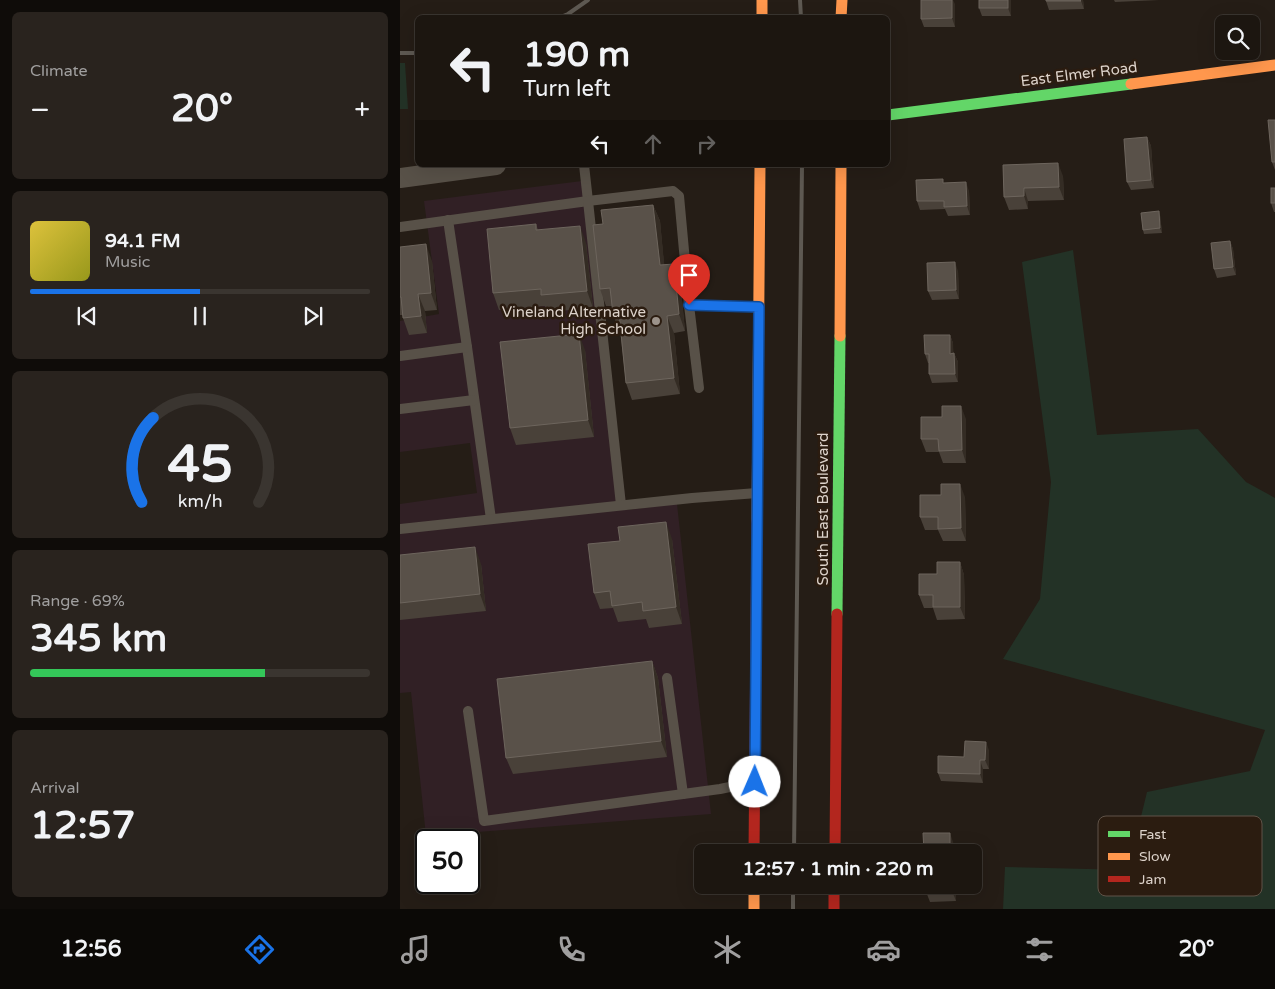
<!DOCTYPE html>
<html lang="en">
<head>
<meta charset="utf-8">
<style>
  body { margin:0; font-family:"Varela Round",sans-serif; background:#29231e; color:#f1f3f6; height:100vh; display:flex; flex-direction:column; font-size:19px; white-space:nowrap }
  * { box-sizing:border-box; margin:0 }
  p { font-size:16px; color:#a09f9f }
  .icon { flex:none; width:28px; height:28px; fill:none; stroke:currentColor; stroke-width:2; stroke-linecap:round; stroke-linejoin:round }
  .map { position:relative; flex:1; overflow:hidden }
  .sheet { display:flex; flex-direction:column; gap:12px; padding:12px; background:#0f0c09; width:400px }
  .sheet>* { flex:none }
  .hud { position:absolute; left:15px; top:15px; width:475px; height:152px; border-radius:8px; box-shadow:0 5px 20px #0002,0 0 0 1px #3a3530; background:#1c1610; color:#f1f3f6; overflow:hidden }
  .tools { position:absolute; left:815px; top:15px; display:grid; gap:10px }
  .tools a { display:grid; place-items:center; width:45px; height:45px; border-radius:8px; background:#1c1610; box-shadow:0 5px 20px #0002,0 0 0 1px #3a3530; font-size:25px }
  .speed { position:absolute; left:15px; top:829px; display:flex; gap:10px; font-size:25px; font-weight:700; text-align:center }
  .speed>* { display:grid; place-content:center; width:65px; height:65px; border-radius:50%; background:#1c1610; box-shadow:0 5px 20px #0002,0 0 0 1px #3a3530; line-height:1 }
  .speed .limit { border:2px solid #111; border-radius:8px; background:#fff; color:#111 }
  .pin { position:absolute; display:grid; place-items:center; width:42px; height:42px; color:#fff; margin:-51px -21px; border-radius:50% 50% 50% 0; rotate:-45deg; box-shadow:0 0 5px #0007 }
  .pin .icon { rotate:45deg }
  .me { position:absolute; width:55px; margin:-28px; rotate:1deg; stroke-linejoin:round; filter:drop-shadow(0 0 4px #0008) }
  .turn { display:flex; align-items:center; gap:18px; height:105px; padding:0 25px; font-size:22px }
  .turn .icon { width:65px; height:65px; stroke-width:2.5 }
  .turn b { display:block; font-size:35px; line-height:42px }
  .lanes { display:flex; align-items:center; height:48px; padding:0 25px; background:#0003; justify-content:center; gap:25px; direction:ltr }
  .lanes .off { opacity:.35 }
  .big { font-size:38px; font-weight:700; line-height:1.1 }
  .sheet .widget { flex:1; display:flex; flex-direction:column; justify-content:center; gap:8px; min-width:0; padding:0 18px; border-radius:8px; background:#29231e }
  .sheet .dial { align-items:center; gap:0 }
  .dial svg { height:130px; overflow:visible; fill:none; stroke:#3a3530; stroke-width:7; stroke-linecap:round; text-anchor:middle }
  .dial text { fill:#f1f3f6; stroke:none }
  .song { display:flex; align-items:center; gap:15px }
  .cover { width:60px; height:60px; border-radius:8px; background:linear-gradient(135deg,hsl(50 70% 55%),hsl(60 70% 35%)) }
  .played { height:5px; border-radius:2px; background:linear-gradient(90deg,#1a73e8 50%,#3a3530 50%) }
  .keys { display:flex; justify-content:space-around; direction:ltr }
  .heat { display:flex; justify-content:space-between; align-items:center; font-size:28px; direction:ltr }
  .charge { height:8px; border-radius:4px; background:linear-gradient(90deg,#34c759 69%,#3a3530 0) }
  .trip { position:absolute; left:294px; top:844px; width:288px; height:50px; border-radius:8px; background:#1c1610; box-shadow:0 5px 20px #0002,0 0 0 1px #3a3530; font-weight:700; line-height:50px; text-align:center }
  .dock { display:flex; height:80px; justify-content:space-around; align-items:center; background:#0b0906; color:#a09f9f }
  .dock .icon { width:35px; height:35px }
  .dock .selected { color:#1a73e8 }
  .dock b { font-size:22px; color:#f1f3f6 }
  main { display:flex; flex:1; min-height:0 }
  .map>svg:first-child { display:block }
</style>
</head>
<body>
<main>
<section class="sheet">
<div class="widget"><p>Climate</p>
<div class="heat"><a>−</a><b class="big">20°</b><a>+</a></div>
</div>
<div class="widget">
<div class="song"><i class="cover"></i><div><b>94.1 FM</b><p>Music</p></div></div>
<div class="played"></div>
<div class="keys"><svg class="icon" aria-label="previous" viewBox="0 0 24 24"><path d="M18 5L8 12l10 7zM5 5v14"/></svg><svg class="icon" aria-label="pause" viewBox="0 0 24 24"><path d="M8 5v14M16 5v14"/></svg><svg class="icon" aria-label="next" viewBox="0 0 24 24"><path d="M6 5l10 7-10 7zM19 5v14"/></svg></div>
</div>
<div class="widget dial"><svg viewBox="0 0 100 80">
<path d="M14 69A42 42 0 1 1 86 69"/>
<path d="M14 69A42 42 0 0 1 21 17" stroke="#1a73e8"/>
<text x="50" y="56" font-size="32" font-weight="700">45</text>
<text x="50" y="72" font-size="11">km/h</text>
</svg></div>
<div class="widget"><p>Range · 69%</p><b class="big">345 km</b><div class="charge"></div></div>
<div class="widget"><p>Arrival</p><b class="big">12:57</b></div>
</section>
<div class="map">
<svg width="875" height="909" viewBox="0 0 875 909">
  <rect width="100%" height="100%" fill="#251d16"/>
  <polygon fill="#312025" points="182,181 227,510 277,504 311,814 26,836 11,692 0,693 0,504 77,493 70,443 0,452 0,321 39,314 24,201"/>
  <g fill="#233226">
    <polygon points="0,63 5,63 8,109 0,109"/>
    <polygon points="673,250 697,435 798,429 846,482 875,498 875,909 603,909 605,867 728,870 747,792 850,771 865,730 603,659 640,599 651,482 622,262"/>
  </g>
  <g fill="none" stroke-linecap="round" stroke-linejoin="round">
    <g stroke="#585148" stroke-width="10">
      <polyline points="0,227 188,201 184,165"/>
      <polyline points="289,305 299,388"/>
      <polyline points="67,347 91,519"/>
      <polyline points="0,356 67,347 48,220"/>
      <polyline points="0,409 74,400"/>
      <polyline points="221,505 188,201 273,191 279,196 289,305 357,307"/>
      <polyline points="0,529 292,498 357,493"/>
      <polyline points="267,678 283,794"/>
      <polyline points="68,711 84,821 320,789 354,782"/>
    </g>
    <polyline stroke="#585148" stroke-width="20" points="0,178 96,165"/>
    <g stroke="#63d668" stroke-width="11">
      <polyline points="488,115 731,84"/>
      <polyline points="437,614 440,336"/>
    </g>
    <g stroke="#ff974d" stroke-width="11">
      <polyline points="362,0 362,18"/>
      <polyline points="441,18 442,0"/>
      <polyline points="731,84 875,65"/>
      <polyline points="440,336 441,165"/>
      <polyline points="357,521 360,165"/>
      <polyline points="354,885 354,909"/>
    </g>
    <g stroke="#b3261e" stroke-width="11">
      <polyline points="354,852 357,521"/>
      <polyline points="435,852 437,614"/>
      <polyline points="434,885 434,909"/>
    </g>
    <g stroke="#5e5952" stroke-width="4">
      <polyline points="400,0 401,18"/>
      <polyline points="158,18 168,14 188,0"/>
      <polyline points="0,53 18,53"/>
      <polyline points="394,852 402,165"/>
      <polyline points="393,909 393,885"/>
    </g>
  </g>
  <g fill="#494139">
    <polygon points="611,0 611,16 582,16 579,8"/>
    <polygon points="683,0 684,9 649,10 646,1"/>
    <polygon points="714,0 759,0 715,2"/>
    <polygon points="555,4 555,27 524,27 521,19"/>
    <polygon points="875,120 875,170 872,162"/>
    <polygon points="747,137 751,146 754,188 731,190 727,182"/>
    <polygon points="603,165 663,176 664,200 628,201 628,209 609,210 604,197"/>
    <polygon points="545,183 569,191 570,215 548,216 545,209 520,210 517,201"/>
    <polygon points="875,188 875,212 874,212 871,203"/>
    <polygon points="253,205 260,221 264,265 280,280 285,331 274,333 280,394 232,400 226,383 220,330 219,331 213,314 212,306 206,306 200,289 203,224"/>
    <polygon points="760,215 762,233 744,234 743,230"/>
    <polygon points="136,224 138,230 186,243 193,308 147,312 145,306 99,310 93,293"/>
    <polygon points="830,241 833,249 836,275 817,278 814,269"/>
    <polygon points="0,247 32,261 37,310 25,311 27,333 9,335 3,318 3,315 0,315"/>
    <polygon points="558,271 559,299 532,300 528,291"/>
    <polygon points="550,335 553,343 553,353 554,353 558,362 558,382 532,383 529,374 529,363 528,363 525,354"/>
    <polygon points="185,350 194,437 116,445 110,428"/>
    <polygon points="566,419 566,463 543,463 539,452 526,452 521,439"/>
    <polygon points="541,495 565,497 566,541 543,541 538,530 525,530 520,517"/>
    <polygon points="272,539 282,624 249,628 246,619 218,622 213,608 200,609 194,593"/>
    <polygon points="0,555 81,564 86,611 0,620"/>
    <polygon points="560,562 564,575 565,619 537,620 533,608 524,608 519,595 537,574"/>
    <polygon points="252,661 258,678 267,757 113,774 106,758"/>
    <polygon points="589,750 589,769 583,769 583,783 541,781 538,773 564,757"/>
    <polygon points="525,885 556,885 556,901 530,902 525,889"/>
  </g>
  <g fill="#342c24">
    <polygon points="552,0 553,0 555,4 555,27 552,18"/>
    <polygon points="608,0 611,0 611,16 608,8"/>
    <polygon points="680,0 683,0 684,9 681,1"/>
    <polygon points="747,137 751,146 754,188 751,180"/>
    <polygon points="658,163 663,176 664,200 659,187"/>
    <polygon points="566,182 569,191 570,215 567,206"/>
    <polygon points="624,188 628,201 628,209 624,196"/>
    <polygon points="253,205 260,221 266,282 260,265"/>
    <polygon points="759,211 760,215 762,233 760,228"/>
    <polygon points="180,226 186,243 193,308 187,291"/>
    <polygon points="830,241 833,249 836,275 833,267"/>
    <polygon points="26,244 32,261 37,310 31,293"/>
    <polygon points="555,262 558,271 559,299 556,290"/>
    <polygon points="274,264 280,280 285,331 279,314"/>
    <polygon points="18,294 25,311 27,333 21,316"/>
    <polygon points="267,316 274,333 280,394 274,378"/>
    <polygon points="179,334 185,350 194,437 188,420"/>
    <polygon points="550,335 553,343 554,362 550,354"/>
    <polygon points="554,353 558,362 558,382 555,374"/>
    <polygon points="561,406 566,419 566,463 562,450"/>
    <polygon points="560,484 565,497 566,541 561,528"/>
    <polygon points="266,522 272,539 282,624 276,607"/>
    <polygon points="75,547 81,564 86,611 80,594"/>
    <polygon points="560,562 564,575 565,619 560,607"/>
    <polygon points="252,661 258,678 267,757 261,741"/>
    <polygon points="586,742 589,750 589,769 585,760"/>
    <polygon points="580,760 583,769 583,783 580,774"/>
    <polygon points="550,833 554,845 555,852 550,852"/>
    <polygon points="551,885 556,885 556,901 551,888"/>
  </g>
  <g fill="#595149" stroke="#6d655d">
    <polygon points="521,0 552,0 552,18 521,19"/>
    <rect x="579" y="0" width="29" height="8"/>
    <polygon points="646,0 680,0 681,1 646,1"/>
    <polygon points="868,120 875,120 875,162 872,162"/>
    <polygon points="747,137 751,180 727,182 724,139"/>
    <polygon points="658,163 659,187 624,188 624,196 604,197 603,165"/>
    <polygon points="543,179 543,183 566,182 567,206 544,207 544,201 517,201 516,180"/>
    <rect x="871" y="188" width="4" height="15"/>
    <polygon points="253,205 260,265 274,264 279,314 267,316 274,378 226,383 219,313 213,314 210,288 200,289 193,225 203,224 201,210"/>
    <polygon points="759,211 760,228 743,230 741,213"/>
    <polygon points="136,224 136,230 180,226 187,291 141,295 141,289 93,293 87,229"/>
    <polygon points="830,241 833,267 814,269 811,243"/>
    <polygon points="26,244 31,293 18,294 21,316 3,318 1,297 0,297 0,247"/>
    <polygon points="555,262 556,290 528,291 527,263"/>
    <polygon points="179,334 188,420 110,428 100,342"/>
    <polygon points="524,335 550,335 550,354 554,353 555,374 529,374 529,354 525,354"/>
    <polygon points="542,406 561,406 562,450 539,451 538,439 521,439 521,417 542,417"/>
    <polygon points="541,484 560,484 561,528 538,529 538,517 520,517 520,495 541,495"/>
    <polygon points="266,522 276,607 243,611 242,602 212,606 210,591 194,593 188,544 220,541 218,527"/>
    <polygon points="75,547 80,594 0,603 0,555"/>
    <polygon points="537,562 560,562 560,607 533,607 533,595 519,595 519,574 537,574"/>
    <polygon points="252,661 261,741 106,758 97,679"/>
    <polygon points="565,741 586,742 585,760 580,760 580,774 538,773 538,756 564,757"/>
    <polygon points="523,833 550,833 550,852 524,852"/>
    <polygon points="525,885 551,885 551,888 525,889"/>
  </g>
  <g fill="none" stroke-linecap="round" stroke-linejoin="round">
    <defs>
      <polyline id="route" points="289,305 359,307 355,782"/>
    </defs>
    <use href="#route" stroke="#114b97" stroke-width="12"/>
    <use href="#route" stroke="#1a73e8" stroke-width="9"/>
  </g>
  <circle fill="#9c938b" stroke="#2b1c10" stroke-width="2" cx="256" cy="321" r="5"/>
  <g text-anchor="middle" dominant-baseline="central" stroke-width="5" stroke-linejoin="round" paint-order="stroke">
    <g font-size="15" fill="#dcd2ca" stroke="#2b1c10">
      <text transform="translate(679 74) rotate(-7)">East Elmer Road</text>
      <text transform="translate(423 509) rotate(-90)">South East Boulevard</text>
    </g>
    <g font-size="15" fill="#dcd2ca" stroke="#2b1c10" text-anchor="end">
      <text x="246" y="312">Vineland Alternative<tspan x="246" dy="17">High School</tspan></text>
    </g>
  </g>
  <rect x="698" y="816" width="164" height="80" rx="8" fill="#2b1c10" stroke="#605348" stroke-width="1"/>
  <rect x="708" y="831" width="22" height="6" fill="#63d668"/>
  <rect x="708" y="853" width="22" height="7" fill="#ff974d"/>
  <rect x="708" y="876" width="22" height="6" fill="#b3261e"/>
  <g font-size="14" fill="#dcd2ca">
    <text x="739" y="839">Fast</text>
    <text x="739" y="861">Slow</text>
    <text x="739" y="884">Jam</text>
  </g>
</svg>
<div class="tools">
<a><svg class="icon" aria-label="search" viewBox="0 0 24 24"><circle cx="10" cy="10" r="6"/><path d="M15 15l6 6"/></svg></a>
</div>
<div class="speed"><div class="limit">50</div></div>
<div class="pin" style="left:289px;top:305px;background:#d93025"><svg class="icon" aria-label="arrive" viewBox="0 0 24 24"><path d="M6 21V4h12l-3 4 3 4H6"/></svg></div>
<svg class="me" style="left:355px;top:782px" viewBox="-20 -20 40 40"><circle r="19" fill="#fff"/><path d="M0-13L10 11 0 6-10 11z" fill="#1a73e8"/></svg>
<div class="trip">12:57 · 1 min · 220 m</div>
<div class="hud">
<div class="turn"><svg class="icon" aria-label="left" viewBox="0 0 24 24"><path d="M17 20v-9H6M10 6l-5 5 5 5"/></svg><div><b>190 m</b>Turn left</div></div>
<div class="lanes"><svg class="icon" aria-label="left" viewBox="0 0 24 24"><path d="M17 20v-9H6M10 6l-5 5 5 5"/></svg><svg class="icon off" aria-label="ahead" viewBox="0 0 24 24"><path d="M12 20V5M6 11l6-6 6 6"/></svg><svg class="icon off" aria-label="right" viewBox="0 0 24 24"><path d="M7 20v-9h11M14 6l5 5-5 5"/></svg></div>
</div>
</div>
</main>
<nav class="dock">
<b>12:56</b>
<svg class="icon selected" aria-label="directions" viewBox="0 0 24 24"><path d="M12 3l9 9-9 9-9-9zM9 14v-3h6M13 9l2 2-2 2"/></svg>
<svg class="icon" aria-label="music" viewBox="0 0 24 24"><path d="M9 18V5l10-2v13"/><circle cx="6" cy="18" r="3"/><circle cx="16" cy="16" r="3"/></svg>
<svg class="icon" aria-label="phone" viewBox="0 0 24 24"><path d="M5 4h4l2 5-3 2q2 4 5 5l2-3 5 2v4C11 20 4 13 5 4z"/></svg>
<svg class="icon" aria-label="climate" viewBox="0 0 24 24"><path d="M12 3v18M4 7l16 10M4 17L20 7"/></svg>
<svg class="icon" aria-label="car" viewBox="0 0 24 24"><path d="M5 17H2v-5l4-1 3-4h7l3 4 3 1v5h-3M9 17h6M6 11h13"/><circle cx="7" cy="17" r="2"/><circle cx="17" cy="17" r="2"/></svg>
<svg class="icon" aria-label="filters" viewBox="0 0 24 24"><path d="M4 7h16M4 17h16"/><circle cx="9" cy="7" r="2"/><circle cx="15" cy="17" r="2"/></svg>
<b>20°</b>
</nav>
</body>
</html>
